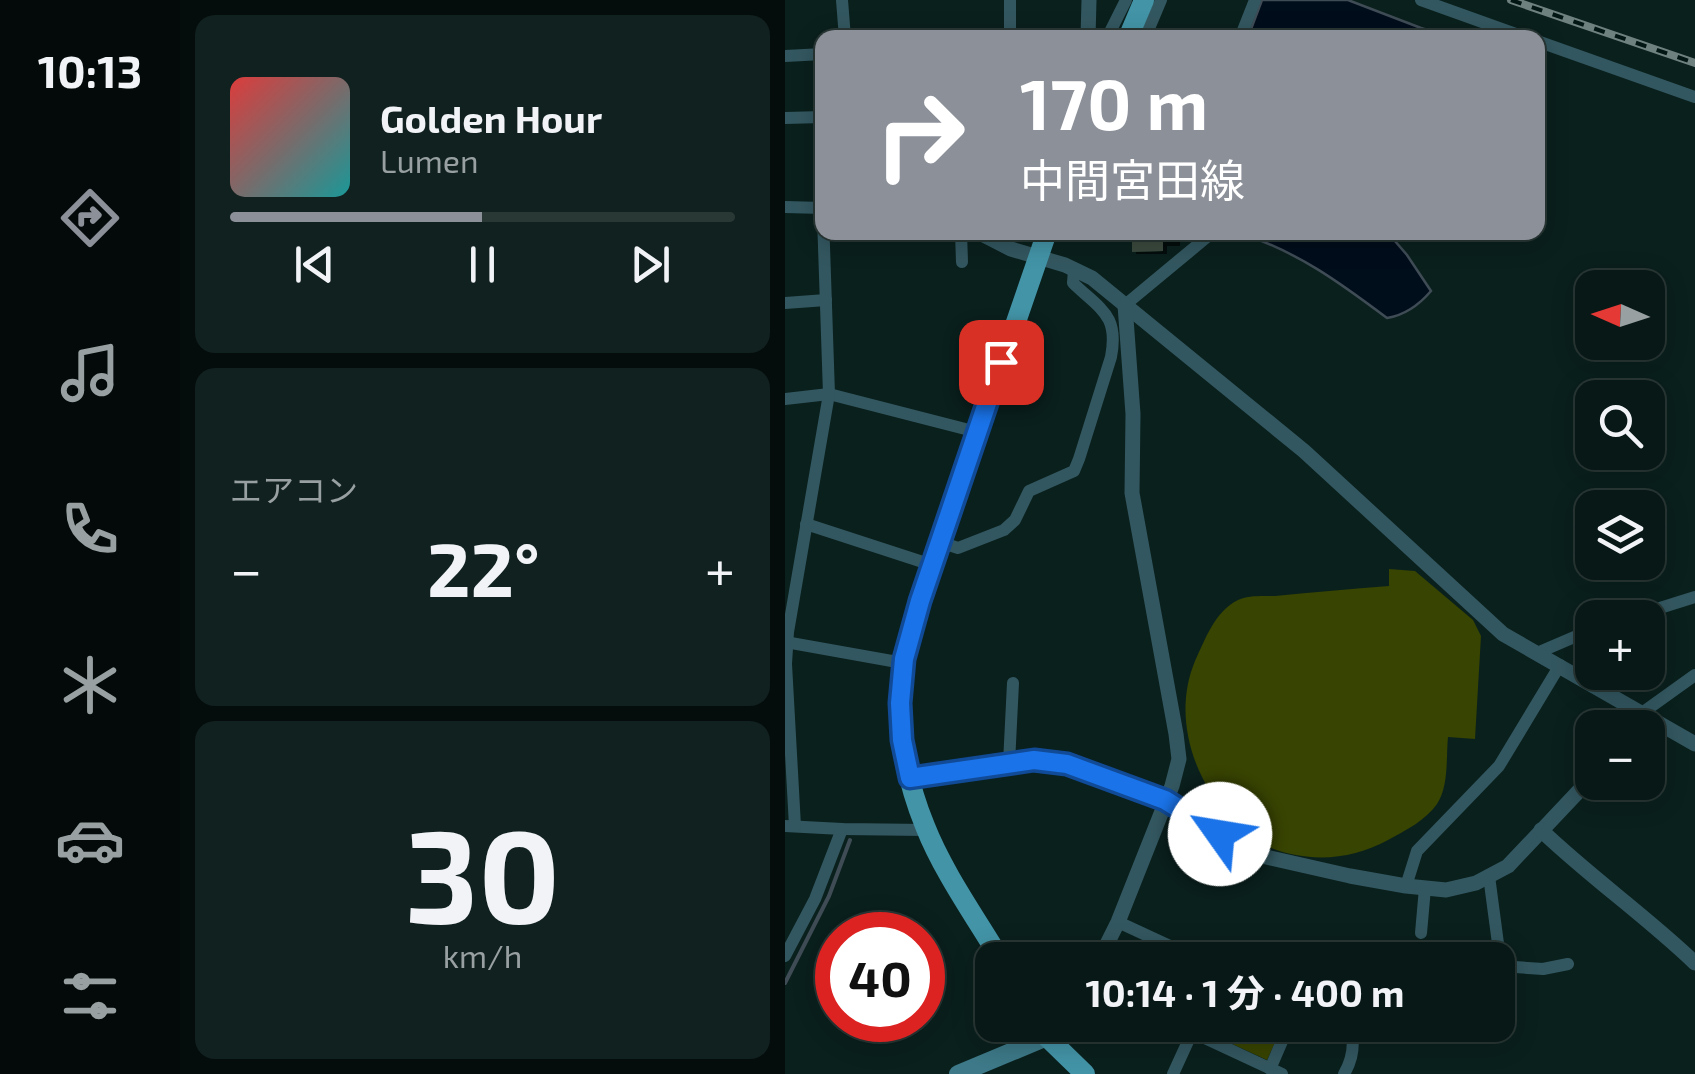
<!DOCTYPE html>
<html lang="ja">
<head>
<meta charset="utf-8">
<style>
  body { margin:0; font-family:"Exo 2","Noto Sans JP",sans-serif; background:#11211f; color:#f1f3f6; height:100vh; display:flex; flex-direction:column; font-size:38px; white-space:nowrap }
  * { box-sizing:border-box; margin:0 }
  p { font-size:32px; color:#98a0a1 }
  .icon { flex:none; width:55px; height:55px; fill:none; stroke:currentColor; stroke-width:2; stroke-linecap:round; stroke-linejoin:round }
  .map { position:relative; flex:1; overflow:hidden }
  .side { display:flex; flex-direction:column; gap:15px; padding:15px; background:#040d0c; width:605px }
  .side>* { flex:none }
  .top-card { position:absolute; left:30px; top:30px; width:730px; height:210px; border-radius:20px; box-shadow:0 5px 25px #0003,0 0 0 2px #293735; background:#8c9099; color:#fff; overflow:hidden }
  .needle { width:65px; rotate:273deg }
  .tools { position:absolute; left:790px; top:270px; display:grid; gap:20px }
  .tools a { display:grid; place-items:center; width:90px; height:90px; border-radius:20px; background:#081816; box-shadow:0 5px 25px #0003,0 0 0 2px #293735; font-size:50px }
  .speed { position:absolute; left:30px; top:912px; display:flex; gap:20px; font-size:50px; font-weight:700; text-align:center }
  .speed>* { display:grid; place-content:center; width:130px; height:130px; border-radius:50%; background:#081816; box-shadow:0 5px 25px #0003,0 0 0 2px #293735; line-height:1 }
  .speed .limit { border:15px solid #d22; background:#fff; color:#111 }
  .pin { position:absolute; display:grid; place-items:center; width:85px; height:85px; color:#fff; margin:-42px; border-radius:20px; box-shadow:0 5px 15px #0006 }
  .me { position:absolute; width:110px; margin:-55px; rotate:302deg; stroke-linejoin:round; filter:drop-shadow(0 0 8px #0008) }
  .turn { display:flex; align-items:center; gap:35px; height:210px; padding:0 40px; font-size:45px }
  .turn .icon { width:130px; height:130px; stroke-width:2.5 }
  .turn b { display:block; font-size:70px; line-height:85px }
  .big { font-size:75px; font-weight:700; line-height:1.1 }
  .side .tile { flex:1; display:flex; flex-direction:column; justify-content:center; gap:15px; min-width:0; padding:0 35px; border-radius:20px; background:#11211f }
  .side .dial { align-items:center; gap:0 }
  .dial b { font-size:130px; line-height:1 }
  .song { display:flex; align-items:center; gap:30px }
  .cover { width:120px; height:120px; border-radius:15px; background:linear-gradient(135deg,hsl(0 70% 55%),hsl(180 70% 35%)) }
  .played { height:10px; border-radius:5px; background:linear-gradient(90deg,#8c9099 50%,#293735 50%) }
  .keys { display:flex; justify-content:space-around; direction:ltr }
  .heat { display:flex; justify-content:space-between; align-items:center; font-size:55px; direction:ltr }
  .trip { position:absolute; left:190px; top:942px; width:540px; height:100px; border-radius:20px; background:#081816; box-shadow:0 5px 25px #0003,0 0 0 2px #293735; font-weight:700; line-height:100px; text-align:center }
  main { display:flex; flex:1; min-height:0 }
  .tab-bar { display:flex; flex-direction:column; width:180px; justify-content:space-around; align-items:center; background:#030a09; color:#98a0a1 }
  .tab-bar .icon { width:70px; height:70px }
  .tab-bar .selected { color:#8c9099 }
  .tab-bar b { font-size:45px; color:#f1f3f6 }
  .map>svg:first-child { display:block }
</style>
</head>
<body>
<main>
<nav class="tab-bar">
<b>10:13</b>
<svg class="icon selected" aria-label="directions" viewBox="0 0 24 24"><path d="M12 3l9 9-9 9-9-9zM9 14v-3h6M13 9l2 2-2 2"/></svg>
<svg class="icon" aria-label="music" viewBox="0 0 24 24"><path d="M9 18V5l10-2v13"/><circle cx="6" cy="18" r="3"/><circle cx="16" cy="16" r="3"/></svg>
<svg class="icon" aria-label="phone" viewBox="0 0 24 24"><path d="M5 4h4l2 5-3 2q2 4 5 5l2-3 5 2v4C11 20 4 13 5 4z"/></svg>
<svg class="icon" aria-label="climate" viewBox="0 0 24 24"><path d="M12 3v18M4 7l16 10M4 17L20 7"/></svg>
<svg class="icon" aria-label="car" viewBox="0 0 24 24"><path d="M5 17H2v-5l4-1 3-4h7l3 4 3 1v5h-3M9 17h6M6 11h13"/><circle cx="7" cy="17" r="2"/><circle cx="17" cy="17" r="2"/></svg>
<svg class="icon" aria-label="filters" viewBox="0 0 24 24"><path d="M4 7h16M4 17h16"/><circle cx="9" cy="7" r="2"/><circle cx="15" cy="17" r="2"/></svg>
</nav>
<section class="side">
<div class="tile">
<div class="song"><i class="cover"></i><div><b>Golden Hour</b><p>Lumen</p></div></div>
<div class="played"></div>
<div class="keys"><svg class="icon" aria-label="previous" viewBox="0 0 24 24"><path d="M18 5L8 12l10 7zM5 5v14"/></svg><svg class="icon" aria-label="pause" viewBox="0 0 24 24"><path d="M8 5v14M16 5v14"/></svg><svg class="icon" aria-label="next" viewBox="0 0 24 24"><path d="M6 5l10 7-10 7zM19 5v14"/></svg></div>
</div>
<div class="tile"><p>エアコン</p>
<div class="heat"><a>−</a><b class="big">22°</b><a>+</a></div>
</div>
<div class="tile dial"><b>30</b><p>km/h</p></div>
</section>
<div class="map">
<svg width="910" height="1074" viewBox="0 0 910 1074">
  <defs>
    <filter id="shadow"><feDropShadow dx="4" dy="7" stdDeviation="0" flood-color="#0009"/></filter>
  </defs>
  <rect width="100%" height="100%" fill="#0a201d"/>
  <g fill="#384401">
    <path d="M604,569l26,2 58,49 8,16 -6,103 -27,-2c-2,20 1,49 -11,67 -11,16 -32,27 -49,36 -36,20 -78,23 -117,8 -14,-5 -26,-16 -37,-27 -41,-40 -62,-105 -39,-160 10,-21 20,-50 43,-61 9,-5 26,-4 37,-4 38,-4 76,-7 114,-10z"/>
    <polygon points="424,1025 498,1025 482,1060 421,1032"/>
  </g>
  <g fill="#000d1b" stroke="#3f4c56" stroke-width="2.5">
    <polygon points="477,0 563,0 636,28 666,37 463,37"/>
    <path d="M455,233h148l19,22 24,36c-12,14 -25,24 -44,27 -48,-36 -89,-66 -147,-85z"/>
  </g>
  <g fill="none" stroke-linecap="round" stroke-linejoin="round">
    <polyline stroke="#3f4c56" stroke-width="4" points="0,983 44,896 65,840"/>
  </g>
  <polygon fill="#3a493d" filter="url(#shadow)" points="347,232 391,232 391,239 378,239 378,251 347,252"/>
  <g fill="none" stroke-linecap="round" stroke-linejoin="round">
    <g stroke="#335760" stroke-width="12">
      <polyline points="57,0 60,38"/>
      <polyline points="225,0 225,38"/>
      <polyline points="636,0 742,38"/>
      <polyline points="322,38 341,0"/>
      <polyline points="360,38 376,0"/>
      <polyline points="455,38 470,0"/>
      <polyline points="752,41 910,97"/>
      <polyline points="0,56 38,54"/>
      <polyline points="0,118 38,117"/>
      <polyline points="0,207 38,208"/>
      <polyline points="176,232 177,262"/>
      <polyline points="0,303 41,300"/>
      <polyline points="340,305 428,232"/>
      <polyline points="0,399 44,394 192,432"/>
      <polyline points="21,524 147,565"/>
      <path d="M155,542l18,6 46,-18 11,-10 14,-29 45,-20 5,-12 32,-102c8,-42 -10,-47 -38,-74l1,-13"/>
      <polyline points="843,618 910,597"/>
      <polyline points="0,642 118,663"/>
      <polyline points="752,653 808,629"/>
      <polyline points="857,713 910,675"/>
      <polyline points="224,763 228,683"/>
      <path d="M125,778c51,-7 105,-23 157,-14l99,37"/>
      <polyline points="0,826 57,829 141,830"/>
      <polyline points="10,826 1,664 3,632 44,394 38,217"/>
      <polyline points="704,876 716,966 758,969 783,964"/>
      <polyline points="621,886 632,851 714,766 775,665"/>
      <polyline points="333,922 415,960"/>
      <polyline points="636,933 640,888"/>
      <polyline points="0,956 30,899 57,829"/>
      <polyline points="407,1032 497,1074"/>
      <polyline points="485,1069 504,1025"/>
      <polyline points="388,1074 410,1026"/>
      <path d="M559,1074c9,-15 11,-32 6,-49"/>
    </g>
    <g stroke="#335760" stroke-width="15">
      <polyline points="303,38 304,0"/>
      <polyline points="193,232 226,249 280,265 307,278 519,451 718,634 910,744"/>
      <polyline points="381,801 468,854 565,876 621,886 661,890 691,883 723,866 808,776"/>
      <path d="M756,830c49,47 105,86 154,133"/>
      <polyline points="314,960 333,922 387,786 394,759 391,734 347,493 348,414 340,305"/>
    </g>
    <polyline stroke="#3d7988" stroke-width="18" points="173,1074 262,1037"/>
    <g stroke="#4394a7" stroke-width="20">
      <polyline points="343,38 359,0"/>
      <path d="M216,960c-25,-42 -58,-88 -76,-134 -21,-51 -31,-111 -21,-166 3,-20 10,-40 16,-59l127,-369"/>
      <polyline points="255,1025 262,1037 300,1074"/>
    </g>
    <defs>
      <polyline id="rail" points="726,0 910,63"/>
    </defs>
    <use href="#rail" stroke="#6f817e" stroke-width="8"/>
    <use href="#rail" stroke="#021614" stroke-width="4" stroke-dasharray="11" stroke-linecap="butt"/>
  </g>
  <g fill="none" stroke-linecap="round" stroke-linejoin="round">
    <defs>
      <polyline id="route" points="216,362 135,601 119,659 115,703 117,740 125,778 249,760 282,764 380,800 435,834"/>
    </defs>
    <use href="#route" stroke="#114b97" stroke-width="25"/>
    <use href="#route" stroke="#1a73e8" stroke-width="18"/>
  </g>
</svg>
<div class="tools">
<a><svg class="needle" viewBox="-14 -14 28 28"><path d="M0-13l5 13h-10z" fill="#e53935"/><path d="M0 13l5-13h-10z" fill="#98a0a1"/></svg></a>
<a><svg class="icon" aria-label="search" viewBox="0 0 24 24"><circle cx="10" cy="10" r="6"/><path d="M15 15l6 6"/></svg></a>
<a><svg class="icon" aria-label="layers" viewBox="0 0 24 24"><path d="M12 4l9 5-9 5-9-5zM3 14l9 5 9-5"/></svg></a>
<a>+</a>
<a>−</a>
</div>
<div class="speed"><div class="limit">40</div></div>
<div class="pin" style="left:216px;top:362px;background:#d93025"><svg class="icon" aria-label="arrive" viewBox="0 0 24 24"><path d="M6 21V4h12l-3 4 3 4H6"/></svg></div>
<svg class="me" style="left:435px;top:834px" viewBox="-20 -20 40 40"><circle r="19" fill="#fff"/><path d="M0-13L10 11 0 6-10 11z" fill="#1a73e8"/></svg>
<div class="trip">10:14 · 1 分 · 400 m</div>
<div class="top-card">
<div class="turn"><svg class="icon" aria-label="right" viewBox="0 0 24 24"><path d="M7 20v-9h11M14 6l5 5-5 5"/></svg><div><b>170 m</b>中間宮田線</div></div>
</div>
</div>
</main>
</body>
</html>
